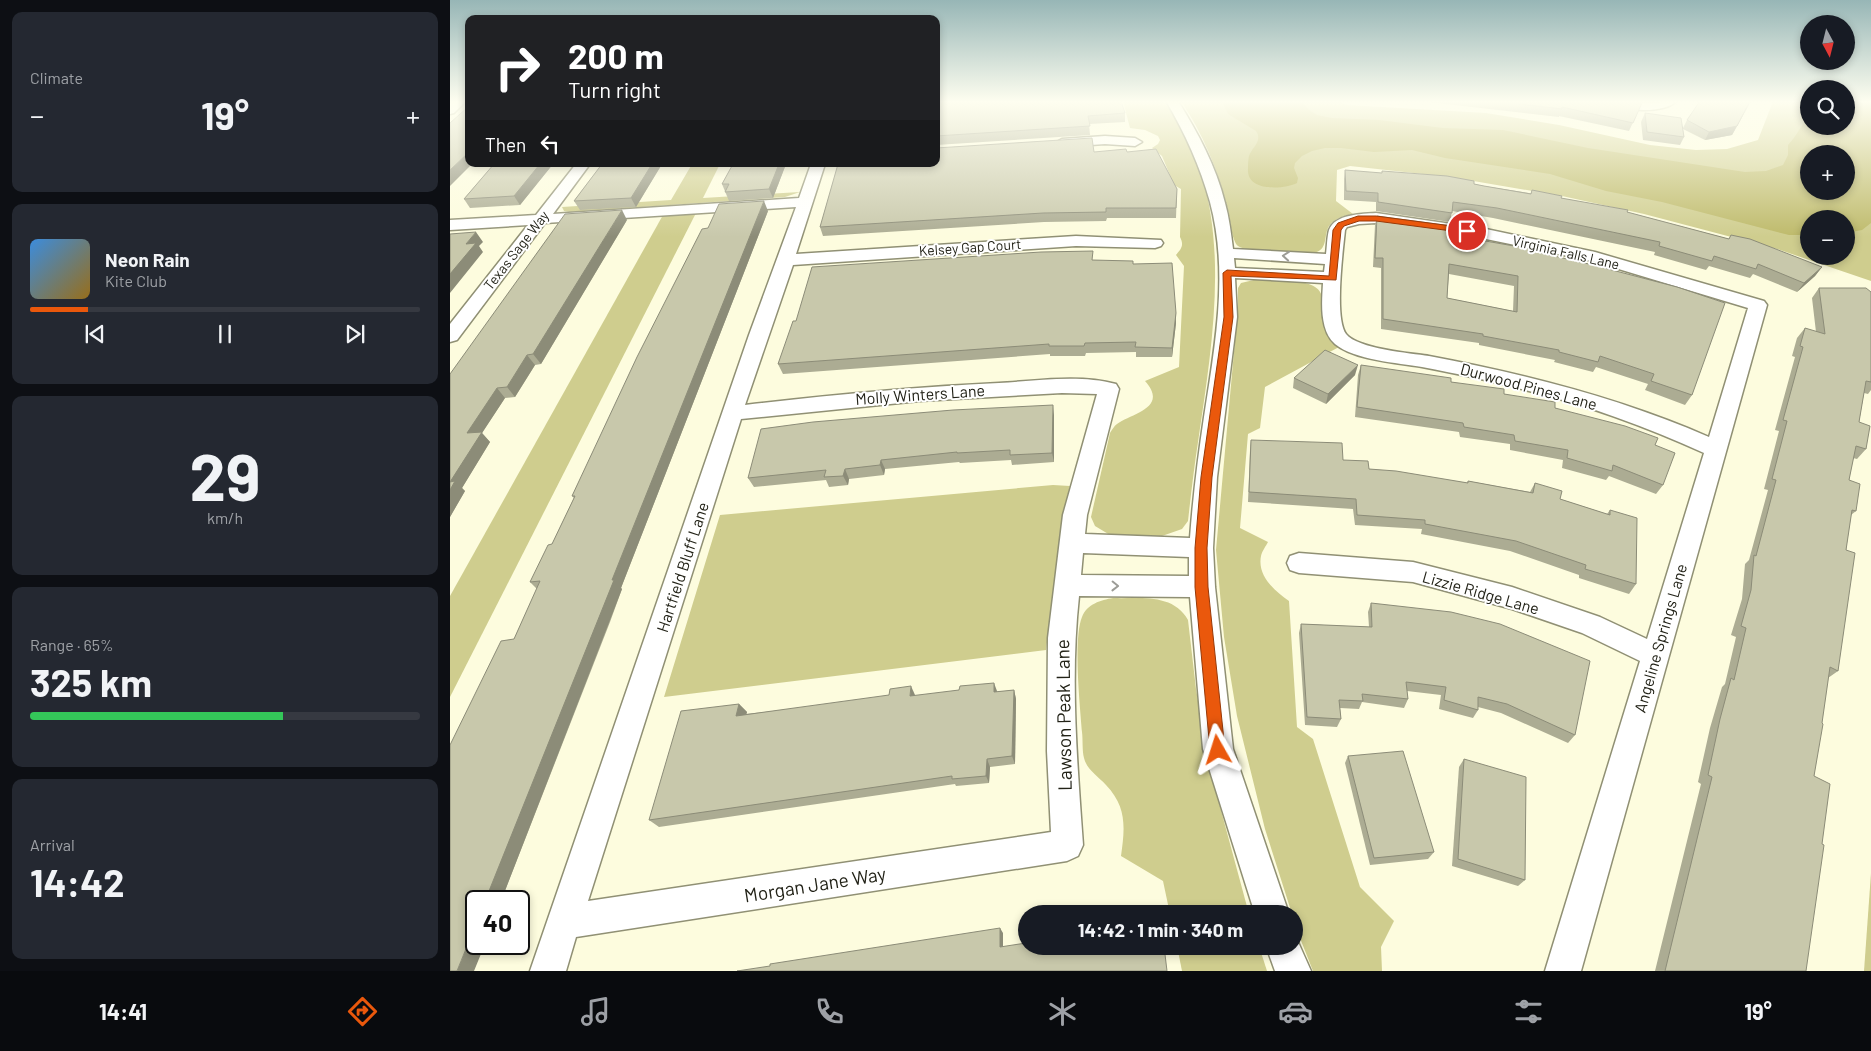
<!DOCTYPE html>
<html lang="en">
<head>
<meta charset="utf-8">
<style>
  body { margin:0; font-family:Barlow,sans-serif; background:#242831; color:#f1f3f6; height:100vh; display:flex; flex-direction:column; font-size:19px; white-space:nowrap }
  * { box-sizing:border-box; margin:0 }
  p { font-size:16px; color:#9ea1a6 }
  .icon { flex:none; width:28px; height:28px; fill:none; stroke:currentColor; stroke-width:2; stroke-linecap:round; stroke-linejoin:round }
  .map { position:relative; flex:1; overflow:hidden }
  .drawer { display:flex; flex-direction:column; gap:12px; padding:12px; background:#0d0f14; width:450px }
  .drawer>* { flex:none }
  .banner { position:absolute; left:15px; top:15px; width:475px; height:152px; border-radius:10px; box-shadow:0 2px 8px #0003; background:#202124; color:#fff; overflow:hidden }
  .needle { width:32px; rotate:173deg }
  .controls { position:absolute; left:1350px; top:15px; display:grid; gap:10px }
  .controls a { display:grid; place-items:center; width:55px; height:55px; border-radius:50%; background:#171b24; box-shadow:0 2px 8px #0003; font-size:25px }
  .speed { position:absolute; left:15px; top:890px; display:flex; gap:10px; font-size:25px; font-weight:700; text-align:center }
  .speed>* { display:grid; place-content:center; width:65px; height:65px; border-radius:50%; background:#171b24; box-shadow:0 2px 8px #0003; line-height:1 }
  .speed .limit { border:2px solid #111; border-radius:8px; background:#fff; color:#111 }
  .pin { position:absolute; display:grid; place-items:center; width:42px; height:42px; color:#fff; margin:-21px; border:2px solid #fff; border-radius:50%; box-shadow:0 1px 5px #0007 }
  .me { position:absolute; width:55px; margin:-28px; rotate:354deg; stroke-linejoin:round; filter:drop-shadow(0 0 4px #0008) }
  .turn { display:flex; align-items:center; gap:18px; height:105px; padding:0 20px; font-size:22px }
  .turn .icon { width:65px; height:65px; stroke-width:2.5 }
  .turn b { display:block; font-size:35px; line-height:42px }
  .then { display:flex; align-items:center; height:48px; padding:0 20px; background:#0003; gap:10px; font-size:19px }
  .big { font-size:38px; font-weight:700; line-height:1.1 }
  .drawer .tile { flex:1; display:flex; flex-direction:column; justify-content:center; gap:8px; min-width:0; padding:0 18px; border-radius:10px; background:#242831 }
  .drawer .dial { align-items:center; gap:0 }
  .dial b { font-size:65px; line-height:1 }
  .song { display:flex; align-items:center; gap:15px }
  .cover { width:60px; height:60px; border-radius:8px; background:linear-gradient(135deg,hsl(210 70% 55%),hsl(40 70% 35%)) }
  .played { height:5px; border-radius:2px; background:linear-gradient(90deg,#ea580c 15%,#363941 15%) }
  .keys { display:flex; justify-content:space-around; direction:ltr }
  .heat { display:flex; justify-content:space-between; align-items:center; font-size:28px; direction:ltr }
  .charge { height:8px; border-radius:4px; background:linear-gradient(90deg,#34c759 65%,#363941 0) }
  .trip { position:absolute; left:568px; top:905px; width:285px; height:50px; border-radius:25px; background:#171b24; box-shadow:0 2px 8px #0003; font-weight:700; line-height:50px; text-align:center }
  .tab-bar { display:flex; height:80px; justify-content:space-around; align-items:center; background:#090b0e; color:#9ea1a6 }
  .tab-bar .icon { width:35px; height:35px }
  .tab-bar .on { color:#ea580c }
  .tab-bar b { font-size:22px; color:#f1f3f6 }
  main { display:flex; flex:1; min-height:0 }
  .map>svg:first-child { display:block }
</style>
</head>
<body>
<main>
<section class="drawer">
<div class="tile"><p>Climate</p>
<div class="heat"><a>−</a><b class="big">19°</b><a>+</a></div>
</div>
<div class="tile">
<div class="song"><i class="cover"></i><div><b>Neon Rain</b><p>Kite Club</p></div></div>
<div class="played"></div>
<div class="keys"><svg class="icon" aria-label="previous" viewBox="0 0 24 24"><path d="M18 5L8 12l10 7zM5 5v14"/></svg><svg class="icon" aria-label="pause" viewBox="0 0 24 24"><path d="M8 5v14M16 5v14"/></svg><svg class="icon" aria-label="next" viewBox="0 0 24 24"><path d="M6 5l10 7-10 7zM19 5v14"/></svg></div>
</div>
<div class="tile dial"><b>29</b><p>km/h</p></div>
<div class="tile"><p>Range · 65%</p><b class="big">325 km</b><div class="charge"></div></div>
<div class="tile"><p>Arrival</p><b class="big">14:42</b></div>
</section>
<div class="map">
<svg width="1421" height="971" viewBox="0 0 1421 971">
  <rect width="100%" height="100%" fill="#fdfcde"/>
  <g fill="#cfcd8e" fill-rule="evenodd">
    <path d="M673,101h40c76,94 51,231 35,341 -4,26 -7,52 -10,79l-6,8 -20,7 -52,-1 -15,-9 -4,-9 19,-84c2,-3 4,-7 7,-9 15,-11 52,-16 28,-43l34,-14 5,-101 -8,-11c6,-7 8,-10 4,-18l1,-48 -7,-4 -12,-29 -10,-8 6,-4 2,-4 -2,-4 -13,-6 -15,-2z"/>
    <path d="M731,101h157l9,4 139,8 73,12 91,20 46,5 31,-1 31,-9 14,-36v-3h37v25h37v-25h25v180l-94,-32 -133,-35 -82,-18 -112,-19 -100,-11 -13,4 -1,31 17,13c-9,2 -18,4 -24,12 -6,10 0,24 -16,27 -11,2 -68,-1 -75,-7 -7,-6 -8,-31 -11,-40 -10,-38 -24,-72 -46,-105zM1359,154h37v37h-37zM1359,219h37v37h-37z"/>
    <polygon points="242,164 270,164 253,198 350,192 335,197 120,212 114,211 112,207 221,200"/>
    <polygon points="246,213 0,697 0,596 213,215"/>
    <path d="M808,279c16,2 33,1 47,4 27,6 14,27 20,45 3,8 8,13 14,19l-74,40 -5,41 -12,6 -8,94 28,14c-2,4 -6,9 -7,14 -4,20 14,35 28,45l8,126 16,12 47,148 34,34 -13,26 1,24h-69l-15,-38 -4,-19h-2l-27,-85 -28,-113 -13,-79 -8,-87 22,-242v-20l3,-5z"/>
    <polygon points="603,485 620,486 615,505 596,650 214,697 270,515"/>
    <path d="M663,598c27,1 60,-5 75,22l8,69 13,77 40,148h-79l-7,-33 -42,-25c4,-28 6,-49 -15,-71 -8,-9 -19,-15 -22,-27 -2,-8 -1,-18 -2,-26 -2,-26 -9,-93 0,-115 5,-13 19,-17 31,-19z"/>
    <polygon points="1421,873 1421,971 1414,971"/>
    <polygon points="727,946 809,946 817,971 732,971"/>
  </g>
  <path fill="#beba6b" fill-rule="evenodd" d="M774,101h78l6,8 9,6 15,3 47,2 64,8 60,2 85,18 157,24 21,-1 17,-6 5,-10v-10c9,-9 12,-20 21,-26v7h37v-25h25v122l-9,7 -16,3v-14h-37v16h-20l-127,-33 -56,-11 -56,-17 -105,-16 -33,-8 -38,2 -33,-4h-16l-13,3 -10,5 -7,7 -1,5 4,10 -1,5c-12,6 -47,9 -49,-11 0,-4 0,-12 1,-16 3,-9 14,-15 7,-25l-28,-17 -5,-10zM1359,154h37v37h-37z"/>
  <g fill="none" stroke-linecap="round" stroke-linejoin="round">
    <defs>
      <g id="minor">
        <polygon points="3,101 16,101 4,113 0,114 0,103"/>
        <path d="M716,101h12c20,32 38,65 47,102 4,14 6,30 8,46l93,5c1,-7 1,-17 3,-24 6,-16 32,-16 47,-17l110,16 109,23 169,49 3,4 -186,666h-36l95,-310 -58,-28 -70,-24 -99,-27 -114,-9 -9,-3 -3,-7 3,-7 9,-3 114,9 99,25 88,30 47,22 57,-186c-57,-26 -114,-47 -175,-62 -35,-10 -71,-17 -107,-24 -24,-4 -68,-7 -87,-23 -16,-14 -13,-43 -12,-61l-88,-5 2,39 -20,160 -4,71 2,39 18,162 56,165h-34l-52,-165 -13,-152 -111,-1c-9,82 -2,166 4,249l-5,11 -11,5 -491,76 -10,34h-36l219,-636 47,-128 -251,16 -88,117 -7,2v-18l78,-99 -78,5v-10l86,-5 40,-51h14l-37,50 246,-16 12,-34h14l-29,90 280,-18 85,4 2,3 -2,3 -6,2 -79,-2 -283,19 -48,140c85,-10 169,-18 254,-22 37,-2 80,-9 117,1l3,5 -32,126 -2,19 105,4c3,-41 8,-81 14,-121 11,-71 25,-144 6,-215 -10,-36 -25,-69 -44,-101zM926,223l110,16 106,22 156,47 -39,129c-89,-39 -184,-63 -280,-81 -19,-3 -71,-7 -83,-22 -12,-16 -3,-84 -1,-104l2,-3 12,-3zM784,258l91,6 -1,8 -89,-4zM612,393l35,1 -34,121 -15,123 -1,113 4,81 -463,69 153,-482 179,-18zM633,553l106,4v19l-108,-1z"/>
        <path d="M1159,101l41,2 26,-2c-10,13 -57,11 -67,0z"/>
        <polygon points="655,136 685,138 692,142 685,146 655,144 612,147 605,143 612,139"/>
        <polygon points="844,933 861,971 825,971 816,946 844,946"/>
      </g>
    </defs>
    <use href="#minor" stroke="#909074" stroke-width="3"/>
    <use href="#minor" fill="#fff" fill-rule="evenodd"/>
  </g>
  <g fill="#acac93" fill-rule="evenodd">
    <polygon points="486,101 675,113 675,122 639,124 640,135 486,145"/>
    <polygon points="970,101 1181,101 1192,103 1179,131 1109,116 1109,117"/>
    <polygon points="1301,101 1282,135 1255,140 1233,129 1234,137 1230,145 1193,140 1191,122 1195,113 1233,128 1237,120"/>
    <polygon points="644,152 677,152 727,189 726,218 657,218 656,221 594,222 373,236 370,227"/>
    <polygon points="44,164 103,164 70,205 20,208 14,199"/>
    <polygon points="152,164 212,164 186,207 130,210 124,201"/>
    <polygon points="283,164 336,164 323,198 279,201 272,184"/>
    <polygon points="895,170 1024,184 1034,186 1111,198 1177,212 1279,239 1281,235 1372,267 1365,276 1347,292 1303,274 1300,278 1259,266 1256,270 1204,255 1205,252 1043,218 1002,211 1000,222 926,211 926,202 894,200 894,179"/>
    <polygon points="318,211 171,588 172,589 160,622 51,901 26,901 64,639 87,589 80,582 102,544 124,498 122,496 258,228"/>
    <path d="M927,216l74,19 86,17 155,143 -7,10 -40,-15 3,-6 -52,-17 -3,5 -39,-10 1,-2 -76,-15v-2l-98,-14v-61l-8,-1 2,-42zM999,274l65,12 -1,25 -66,-13z"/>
    <polygon points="177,220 91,364 85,365 65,397 55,398 32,433 40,442 12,488 15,491 0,517 0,374"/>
    <polygon points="644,260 683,264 726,313 726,323 722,357 686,357 686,352 636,353 635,356 600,356 600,354 333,374 328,364 346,321"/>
    <polygon points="1369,288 1421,292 1421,390 1418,394 1414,393 1409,422 1416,449 1407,459 1403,458 1399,480 1406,511 1401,515 1396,550 1388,671 1378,678 1364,776 1356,971 1205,971 1251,784 1248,782 1260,728 1272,687 1275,684 1286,637 1281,635 1292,599 1295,564 1299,560 1318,490 1314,489 1329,431 1325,430 1345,357 1342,356 1347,338 1355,328 1366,332 1362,298"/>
    <polygon points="911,365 1001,382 1054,394 1105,408 1205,445 1213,485 1206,494 1159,476 1156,480 1112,468 1113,460 1060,450 1060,444 1010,437 1009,432 905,417 908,375"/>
    <polygon points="905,375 876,404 843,388 844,378"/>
    <polygon points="604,415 604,462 562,465 561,460 510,463 509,462 435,469 434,475 399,479 398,485 379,487 376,480 304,487 298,478"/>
    <polygon points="801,440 893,460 919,469 1017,483 1018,481 1080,492 1085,483 1110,499 1157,514 1160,510 1186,584 1179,594 1129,578 1129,575 1060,551 971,534 972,529 905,525 903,509 798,502 800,450"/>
    <polygon points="921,603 1125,735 1118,743 1051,713 1028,707 1028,710 1023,718 989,709 991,695 957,691 958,699 954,708 912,702 909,709 890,708 891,719 887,727 855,725 849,633 851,624 919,627 918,612"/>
    <polygon points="564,690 566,699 565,764 540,767 539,783 506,786 505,784 209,827 199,820 289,704 297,712 296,714 465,695 465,696 547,692"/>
    <polygon points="898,756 984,852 978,859 920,865 895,763"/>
    <polygon points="1014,759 1075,880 1068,886 1002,866 1009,767"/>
  </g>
  <g fill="#8c8c78">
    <polygon points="1301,101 1282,135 1255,140 1259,132"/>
    <polygon points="19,152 19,164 22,164 0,186 0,170"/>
    <polygon points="90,164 103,164 70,205 64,196"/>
    <polygon points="202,164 212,164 186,207 181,198"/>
    <polygon points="329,164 336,164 323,198 319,189"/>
    <polygon points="314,201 318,211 171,588 172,589 51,901 35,901 162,580"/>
    <polygon points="172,210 177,220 91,364 83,354"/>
    <polygon points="26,232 33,242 29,246 33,252 0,293 0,274 16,244"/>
    <polygon points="1372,267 1365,276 1347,292 1354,283"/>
    <polygon points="726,313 726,323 722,357 722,348"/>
    <polygon points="77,355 85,365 65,397 57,387"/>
    <polygon points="908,365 905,375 876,404 878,394"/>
    <polygon points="47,388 55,398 32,433 40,442 12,488 15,491 0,517 0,482 17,433"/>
    <polygon points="603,405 604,415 604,462 602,453"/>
    <polygon points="431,460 435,469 434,475 430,465"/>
    <polygon points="395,469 399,479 398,485 393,476"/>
    <polygon points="544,683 547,691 547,701 544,692"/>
    <polygon points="461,686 465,695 464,705 460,696"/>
    <polygon points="564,690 566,699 565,764 562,756"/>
    <polygon points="289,704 297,712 294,724 286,716"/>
    <polygon points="537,759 540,767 539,783 536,776"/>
    <polygon points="26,924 26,944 35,944 24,971 7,971"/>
    <polygon points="550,928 553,933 553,952 550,947"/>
  </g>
  <g fill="#c8c8ab" stroke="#8c8c78" fill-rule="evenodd">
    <polygon points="486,101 671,101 675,113 638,116 640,126 486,136"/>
    <polygon points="1045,101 1181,101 1192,103 1183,123 1112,107 1112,109"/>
    <polygon points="1250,101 1300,101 1287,126 1259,132 1237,120"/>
    <polygon points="19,106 19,152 0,170 0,123"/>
    <polygon points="1195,113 1231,118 1234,137 1197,132"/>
    <polygon points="642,138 644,152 676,149 677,152 706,149 727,189 726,208 656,208 656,212 593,213 370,227 388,164 486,164 486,148"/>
    <polygon points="44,164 90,164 64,196 14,199"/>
    <polygon points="152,164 202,164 181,198 124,201"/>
    <polygon points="283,164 329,164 319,189 275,192 279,184 272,184"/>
    <polygon points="895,170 932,173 932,171 997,176 1024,181 1024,184 1034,186 1081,194 1082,190 1112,196 1111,198 1178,210 1177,212 1279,239 1281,235 1300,239 1372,267 1354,283 1308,264 1306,269 1264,256 1262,261 1209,246 1210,242 1047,208 1003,202 1002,213 928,202 928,193 896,191"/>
    <polygon points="314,201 162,580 164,580 35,901 26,901 26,924 7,971 0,971 0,745 51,641 64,639 90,581 80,582 98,545 102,544 125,496 122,496 187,357 252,229 258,228 269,204"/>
    <polygon points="172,210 83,354 77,355 57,387 47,388 17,433 32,432 0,482 5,481 0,490 0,374 115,214"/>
    <path d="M927,216l75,10 -1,9 86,15v2l56,13 84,22 48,16 -33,92 -41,-14 3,-7 -54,-18 -2,6 -39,-10v-2l-76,-14v-2l-100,-15v-61h-8zM999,264l69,12 -1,36 -70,-14z"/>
    <polygon points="26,232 16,244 26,243 0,274 0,234"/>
    <polygon points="643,251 642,260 683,261 683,264 722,263 726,313 722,348 685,347 686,342 635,343 634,346 599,346 599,344 328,364 343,321 346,321 362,267 591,252"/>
    <polygon points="1369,288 1416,288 1421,292 1421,382 1416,381 1409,422 1420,426 1416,449 1406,446 1399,480 1410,484 1406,511 1402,510 1396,550 1405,553 1388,671 1380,667 1372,723 1373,724 1364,776 1380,784 1372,844 1374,845 1356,971 1215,971 1262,777 1258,775 1270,719 1281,678 1284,680 1296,628 1291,626 1301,590 1304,555 1306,556 1326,480 1322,479 1337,421 1333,420 1353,347 1350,346 1355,328 1375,334"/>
    <polygon points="875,350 908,365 878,394 844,378"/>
    <polygon points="911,365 1001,378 1001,382 1054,389 1054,394 1105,402 1105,408 1175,426 1208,438 1205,445 1225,453 1213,485 1163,465 1162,471 1117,458 1118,450 1065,441 1064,435 1014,427 1013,423 907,407"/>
    <polygon points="603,405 602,453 560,455 560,450 507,453 507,452 431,460 430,465 395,469 393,476 374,477 376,470 298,478 311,429 363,422 503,410"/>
    <polygon points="801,440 892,443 893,460 918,461 919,469 946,471 1018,483 1018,481 1083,493 1085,483 1112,491 1110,499 1160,515 1160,510 1187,518 1186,584 1135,569 1136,565 1066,541 975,524 975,520 907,515 906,499 799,492"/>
    <polygon points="921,603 1001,612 1050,624 1140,661 1125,735 1057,704 1028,697 1028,710 994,700 996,687 956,682 958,699 912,694 913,701 889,700 891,719 857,717 851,624 922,627"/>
    <polygon points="544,683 544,692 564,690 562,756 537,759 536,776 502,779 502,776 199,820 231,711 289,704 286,716 439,695 440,689 461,686 460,696 509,690 510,686"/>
    <polygon points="953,751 984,852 924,858 898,756"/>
    <polygon points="1014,759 1076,777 1075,880 1008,859"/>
    <polygon points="550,928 550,947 576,943 576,946 714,946 717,971 287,971 320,966 320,964"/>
  </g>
  <defs><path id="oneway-chevron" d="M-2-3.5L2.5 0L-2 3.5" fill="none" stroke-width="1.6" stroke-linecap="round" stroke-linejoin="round" transform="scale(1.25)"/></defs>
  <g stroke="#9c9c97">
    <use href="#oneway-chevron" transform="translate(836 256) rotate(-175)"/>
    <use href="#oneway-chevron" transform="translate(665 586) rotate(1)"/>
  </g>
  <linearGradient id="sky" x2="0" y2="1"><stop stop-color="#97b6b6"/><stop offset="0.43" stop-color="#fefef0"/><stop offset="1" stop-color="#fefef0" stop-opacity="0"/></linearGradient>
  <rect width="1421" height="237" fill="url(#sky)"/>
  <polygon fill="#ea580c" stroke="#983908" points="908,216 926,216 1017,228 1021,231 1017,233 926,221 909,221 894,226 891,230 886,280 781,276 783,317 762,477 757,548 758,587 775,750 773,755 768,757 763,755 760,750 745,587 745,548 751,477 774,317 773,273 777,270 879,276 883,230 888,223"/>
  <g text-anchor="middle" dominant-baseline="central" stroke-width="4" stroke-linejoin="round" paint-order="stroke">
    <g font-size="14" fill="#222217" stroke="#fff">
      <text transform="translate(520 247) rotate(-4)">Kelsey Gap Court</text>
      <text transform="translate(66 250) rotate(-52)">Texas Sage Way</text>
      <text transform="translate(1116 252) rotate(13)">Virginia Falls Lane</text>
    </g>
    <g font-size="16" fill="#222217" stroke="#fff">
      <text transform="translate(1079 386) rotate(15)">Durwood Pines Lane</text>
      <text transform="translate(470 394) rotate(-4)">Molly Winters Lane</text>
      <text transform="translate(232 567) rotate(-72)">Hartfield Bluff Lane</text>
      <text transform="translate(1031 592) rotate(16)">Lizzie Ridge Lane</text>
      <text transform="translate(1210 638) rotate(-74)">Angeline Springs Lane</text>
    </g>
    <g font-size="19" fill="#222217" stroke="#fff">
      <text transform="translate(613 715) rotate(-91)">Lawson Peak Lane</text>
      <text transform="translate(365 884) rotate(-9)">Morgan Jane Way</text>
    </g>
  </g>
</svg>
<div class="controls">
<a><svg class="needle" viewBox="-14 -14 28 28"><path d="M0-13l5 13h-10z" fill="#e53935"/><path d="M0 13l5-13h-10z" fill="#9ea1a6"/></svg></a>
<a><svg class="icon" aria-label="search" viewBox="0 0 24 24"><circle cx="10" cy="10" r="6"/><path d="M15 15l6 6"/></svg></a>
<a>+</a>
<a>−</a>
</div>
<div class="speed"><div class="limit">40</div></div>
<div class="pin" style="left:1017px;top:231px;background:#d93025"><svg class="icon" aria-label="arrive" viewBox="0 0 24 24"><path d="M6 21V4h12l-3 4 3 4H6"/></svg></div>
<svg class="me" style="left:768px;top:750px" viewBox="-20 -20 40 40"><path d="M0-17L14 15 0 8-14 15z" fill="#ea580c" stroke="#fff" stroke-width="4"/></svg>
<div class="trip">14:42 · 1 min · 340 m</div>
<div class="banner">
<div class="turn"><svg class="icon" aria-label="right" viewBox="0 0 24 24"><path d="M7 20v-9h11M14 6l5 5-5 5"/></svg><div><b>200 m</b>Turn right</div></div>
<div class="then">Then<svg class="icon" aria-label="left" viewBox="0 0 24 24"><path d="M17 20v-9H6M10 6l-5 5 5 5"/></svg></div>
</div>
</div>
</main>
<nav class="tab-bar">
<b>14:41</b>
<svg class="icon on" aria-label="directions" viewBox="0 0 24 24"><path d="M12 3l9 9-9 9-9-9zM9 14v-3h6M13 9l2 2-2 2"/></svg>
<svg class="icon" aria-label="music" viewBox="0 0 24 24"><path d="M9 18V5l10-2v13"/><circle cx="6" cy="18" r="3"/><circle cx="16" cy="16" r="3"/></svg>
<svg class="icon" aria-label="phone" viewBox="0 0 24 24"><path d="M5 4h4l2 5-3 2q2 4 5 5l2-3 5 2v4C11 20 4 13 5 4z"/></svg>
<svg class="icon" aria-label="climate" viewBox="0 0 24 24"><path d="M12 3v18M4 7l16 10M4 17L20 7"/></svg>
<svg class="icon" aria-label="car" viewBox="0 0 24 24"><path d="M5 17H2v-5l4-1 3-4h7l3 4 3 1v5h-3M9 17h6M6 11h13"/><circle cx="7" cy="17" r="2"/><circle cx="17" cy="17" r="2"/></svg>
<svg class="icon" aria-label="filters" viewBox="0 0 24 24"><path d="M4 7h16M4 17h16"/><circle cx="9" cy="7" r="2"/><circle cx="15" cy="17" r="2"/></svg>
<b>19°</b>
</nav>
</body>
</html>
